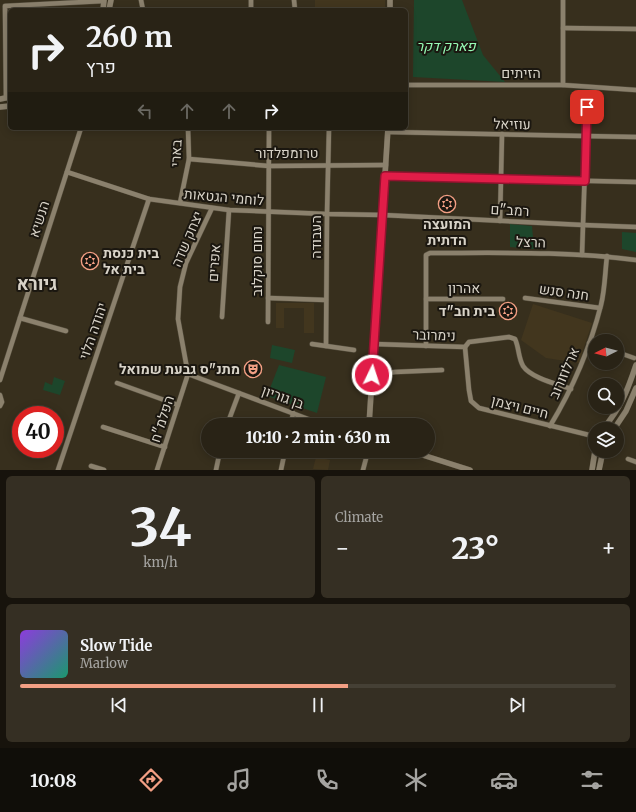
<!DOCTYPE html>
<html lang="en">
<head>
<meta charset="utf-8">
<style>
  body { margin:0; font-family:Merriweather,Heebo,serif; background:#352f23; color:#f1f3f6; height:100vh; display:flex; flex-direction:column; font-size:15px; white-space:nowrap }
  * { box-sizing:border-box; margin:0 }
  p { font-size:13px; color:#a5a4a1 }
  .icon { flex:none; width:22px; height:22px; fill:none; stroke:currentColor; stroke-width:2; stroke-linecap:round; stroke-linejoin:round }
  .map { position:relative; height:470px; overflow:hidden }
  .drawer { display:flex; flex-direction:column; gap:6px; padding:6px; background:#17130c; flex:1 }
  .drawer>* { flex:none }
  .top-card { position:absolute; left:8px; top:8px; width:400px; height:122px; border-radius:6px; box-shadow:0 2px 10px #0003,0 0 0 1px #454035; background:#292316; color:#f1f3f6; overflow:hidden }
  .needle { width:26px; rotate:264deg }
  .controls { position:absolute; left:588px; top:334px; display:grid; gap:8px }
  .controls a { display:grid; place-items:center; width:36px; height:36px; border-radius:50%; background:#292316; box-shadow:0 2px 10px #0003,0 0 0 1px #454035; font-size:20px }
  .speed { position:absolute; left:12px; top:406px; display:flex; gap:8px; font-size:20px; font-weight:700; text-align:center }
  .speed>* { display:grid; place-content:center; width:52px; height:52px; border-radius:50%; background:#292316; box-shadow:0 2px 10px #0003,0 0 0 1px #454035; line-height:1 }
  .speed .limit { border:6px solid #d22; background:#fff; color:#111 }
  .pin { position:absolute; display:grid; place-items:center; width:34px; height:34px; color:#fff; margin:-17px; border-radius:8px; box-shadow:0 2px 6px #0006 }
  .me { position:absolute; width:44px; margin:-22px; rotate:4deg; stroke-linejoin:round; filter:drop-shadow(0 0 3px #0008) }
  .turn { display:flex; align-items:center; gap:14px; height:84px; padding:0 12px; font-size:18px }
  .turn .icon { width:52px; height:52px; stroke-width:2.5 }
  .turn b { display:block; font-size:28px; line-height:34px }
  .lanes { display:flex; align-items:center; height:38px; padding:0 12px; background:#0003; justify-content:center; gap:20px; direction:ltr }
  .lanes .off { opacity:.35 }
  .big { font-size:30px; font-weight:800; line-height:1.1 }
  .drawer .tile { flex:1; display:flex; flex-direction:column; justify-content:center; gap:6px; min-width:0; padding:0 14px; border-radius:6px; background:#352f23 }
  .drawer .dial { align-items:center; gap:0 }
  .dial b { font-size:52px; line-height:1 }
  .song { display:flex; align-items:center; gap:12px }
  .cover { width:48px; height:48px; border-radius:6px; background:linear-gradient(135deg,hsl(270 70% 55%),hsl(160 70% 35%)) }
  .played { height:4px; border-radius:2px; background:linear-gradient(90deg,#f39f84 55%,#454035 55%) }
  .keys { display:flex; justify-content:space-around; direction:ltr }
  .heat { display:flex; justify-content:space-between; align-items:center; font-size:22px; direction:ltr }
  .drawer .tiles { flex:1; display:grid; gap:6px; grid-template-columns:1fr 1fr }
  .tile:last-child { grid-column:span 2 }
  .trip { position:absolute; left:201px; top:418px; width:234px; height:40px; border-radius:20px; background:#292316; box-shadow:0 2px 10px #0003,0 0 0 1px #454035; font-weight:800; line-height:40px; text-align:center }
  .tab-bar { display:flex; height:64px; justify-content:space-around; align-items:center; background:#100e09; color:#a5a4a1 }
  .tab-bar .icon { width:28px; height:28px }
  .tab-bar .current { color:#f39f84 }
  .tab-bar b { font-size:18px; color:#f1f3f6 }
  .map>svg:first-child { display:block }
</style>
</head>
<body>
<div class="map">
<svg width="636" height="470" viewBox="0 0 636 470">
  <rect width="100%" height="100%" fill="#372f1d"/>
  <g fill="#42361e">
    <rect x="315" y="0" width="70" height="10"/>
    <polygon points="276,303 314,303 314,333 304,333 304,308 284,308 284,328 276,328"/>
    <polygon points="533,304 592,323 579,363 546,358 521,340"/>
    <polygon points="316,457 330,460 328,470 313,469"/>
  </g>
  <g fill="#1d462b">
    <polygon points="414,0 462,0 483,55 505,82 413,77"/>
    <polygon points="510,224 532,226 534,249 510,247"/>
    <polygon points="622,232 636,233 636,252 622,249"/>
    <polygon points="272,345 295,350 292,363 270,358"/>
    <polygon points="279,365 326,377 317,413 267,396"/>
    <polygon points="54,377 65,381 60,395 43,390 45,382 52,385"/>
  </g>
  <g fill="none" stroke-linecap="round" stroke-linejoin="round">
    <defs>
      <g id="minor">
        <polyline points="141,0 143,10"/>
        <polyline points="251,0 251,10"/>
        <polyline points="294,0 295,10"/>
        <polyline points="563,0 563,85"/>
        <polyline points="563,28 636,29"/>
        <polyline points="406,85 563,85 636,90"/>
        <polyline points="6,98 5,6 104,1"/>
        <polyline points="388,132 636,137"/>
        <polyline points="189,159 269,166 386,165"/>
        <polyline points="67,172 149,199 229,210 327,214 383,215 583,225 636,227"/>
        <polyline points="385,176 636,182"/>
        <polyline points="180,203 189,159 188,128"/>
        <polyline points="500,221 502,134"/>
        <polyline points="582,255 587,107"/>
        <polyline points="268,298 326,300"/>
        <polyline points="525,298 600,308"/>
        <polyline points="426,299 503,299"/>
        <polyline points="222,317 229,210"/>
        <polyline points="20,318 66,331"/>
        <polyline points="268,322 269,128"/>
        <polyline points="589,343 595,345"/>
        <polyline points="312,344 354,350"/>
        <polyline points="374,344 465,347"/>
        <polyline points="326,346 327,214 329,128"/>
        <path d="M426,346v-91l4,-2c68,0 138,-2 206,7"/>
        <polyline points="465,347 469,390 471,401 479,408 589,435 595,438"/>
        <path d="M465,347l4,-5 40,-5 6,2c4,8 3,18 8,27 8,12 34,18 48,23"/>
        <polyline points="617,352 634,358"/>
        <polyline points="188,374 324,425"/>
        <polyline points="372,375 395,372 442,370"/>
        <polyline points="0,380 81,128"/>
        <polyline points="117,383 178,405"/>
        <polyline points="0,395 2,402 0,406"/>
        <polyline points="227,425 239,393"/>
        <polyline points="291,425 293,413"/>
        <path d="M550,426c23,-38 40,-78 51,-121 4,-16 4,-33 6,-49"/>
        <polyline points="103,427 165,447"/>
        <polyline points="628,459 636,462"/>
        <polyline points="91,466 104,470"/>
        <polyline points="58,470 149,199"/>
        <polyline points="157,470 188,374 178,319 180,287 186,263 212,208"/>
        <polyline points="216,470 220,451"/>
        <polyline points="281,470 285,451"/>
        <polyline points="363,470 368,451"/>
      </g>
      <g id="tertiary">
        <polyline points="390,0 390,10"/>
        <polyline points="103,10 104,0"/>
        <polyline points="109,10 111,0"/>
        <polyline points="0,99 10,97"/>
        <polyline points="0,107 10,106"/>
        <polyline points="369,425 388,128"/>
        <path d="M603,429c18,-22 24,-37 33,-64"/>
        <polyline points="614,429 626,411 636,388"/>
        <polyline points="410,451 470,470"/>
        <polyline points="592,470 595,451"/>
        <polyline points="599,470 603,451"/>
      </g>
    </defs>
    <use href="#minor" stroke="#534c3c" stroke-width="5.5"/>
    <use href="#tertiary" stroke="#534c3c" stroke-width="6"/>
    <use href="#minor" stroke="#8b816d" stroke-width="4.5"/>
    <use href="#tertiary" stroke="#8b816d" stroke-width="5.5"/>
  </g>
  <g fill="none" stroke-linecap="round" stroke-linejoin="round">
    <defs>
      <polyline id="route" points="372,375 385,176 585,181 587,107"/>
    </defs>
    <use href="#route" stroke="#92132f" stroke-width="10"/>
    <use href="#route" stroke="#e11d48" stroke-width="7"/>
  </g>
  <defs>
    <symbol id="synagogue-ring" viewBox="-11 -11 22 22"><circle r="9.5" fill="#1b1710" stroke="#f39f84" stroke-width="1.5"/><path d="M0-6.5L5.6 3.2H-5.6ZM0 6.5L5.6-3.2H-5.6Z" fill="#f39f84"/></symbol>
    <symbol id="theatre-ring" viewBox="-11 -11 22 22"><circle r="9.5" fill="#1b1710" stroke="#f39f84" stroke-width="1.5"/><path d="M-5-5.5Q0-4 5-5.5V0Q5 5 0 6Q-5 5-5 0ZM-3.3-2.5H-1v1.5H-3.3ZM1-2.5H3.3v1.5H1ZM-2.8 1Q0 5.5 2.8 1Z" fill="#f39f84"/></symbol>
  </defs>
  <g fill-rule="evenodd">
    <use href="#synagogue-ring" x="437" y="194" width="20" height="20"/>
    <use href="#synagogue-ring" x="80" y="251" width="20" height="20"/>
    <use href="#synagogue-ring" x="498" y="301" width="20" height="20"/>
    <use href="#theatre-ring" x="243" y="359" width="20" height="20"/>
  </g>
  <g text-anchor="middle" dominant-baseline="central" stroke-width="4" stroke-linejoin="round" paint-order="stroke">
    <g font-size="14" font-style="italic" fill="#97fcb6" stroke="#1b1710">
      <text x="446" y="46">פארק דקר</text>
    </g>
    <g font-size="14" fill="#d8d3c8" stroke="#1b1710">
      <text x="521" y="73">הזיתים</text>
      <text transform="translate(512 124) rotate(1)">עוזיאל</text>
      <text transform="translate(176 153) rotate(-87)">בארי</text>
      <text x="287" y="153">טרומפלדור</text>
      <text transform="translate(224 197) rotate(5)">לוחמי הגטאות</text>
      <text transform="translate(510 210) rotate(3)">רמב"ם</text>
      <text transform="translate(39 219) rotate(-72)">הנשיא</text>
      <text transform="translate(316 237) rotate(-90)">העבודה</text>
      <text transform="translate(187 239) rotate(-67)">יצחק שדה</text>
      <text transform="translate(531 242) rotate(2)">הרצל</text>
      <text transform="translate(257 261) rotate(-90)">נחום סוקלוב</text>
      <text transform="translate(214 263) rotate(-86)">אפרים</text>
      <text x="464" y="288">אהרון</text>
      <text transform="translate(564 292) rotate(8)">חנה סנש</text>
      <text transform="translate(93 331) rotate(-71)">יהודה הלוי</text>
      <text transform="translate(434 335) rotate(2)">נימרובר</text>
      <text transform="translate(564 373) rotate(-66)">ארלוזורוב</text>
      <text transform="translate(283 397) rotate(20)">בן גוריון</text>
      <text transform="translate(520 407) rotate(14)">חיים ויצמן</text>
      <text transform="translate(162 419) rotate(-72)">הפלמ"ח</text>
    </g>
    <g font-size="14" font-weight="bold" fill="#d8d3c8" stroke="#1b1710" text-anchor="end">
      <text x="447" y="224" text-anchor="middle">המועצה<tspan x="447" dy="16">הדתית</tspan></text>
      <text x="103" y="253" text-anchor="start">בית כנסת<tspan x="103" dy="16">בית אל</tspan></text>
      <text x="495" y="311">בית חב"ד</text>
      <text x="240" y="369">מתנ"ס גבעת שמואל</text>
    </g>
    <g font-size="18" font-weight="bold" fill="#d8d3c8" stroke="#1b1710">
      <text x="37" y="283">גיורא</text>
    </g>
  </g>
</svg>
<div class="controls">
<a><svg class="needle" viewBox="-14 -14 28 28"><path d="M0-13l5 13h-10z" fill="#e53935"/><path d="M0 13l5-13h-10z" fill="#a5a4a1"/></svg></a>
<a><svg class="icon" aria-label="search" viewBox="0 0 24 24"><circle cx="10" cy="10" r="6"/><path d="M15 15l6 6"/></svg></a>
<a><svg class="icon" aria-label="layers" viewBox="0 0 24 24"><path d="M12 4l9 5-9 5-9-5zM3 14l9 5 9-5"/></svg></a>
</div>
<div class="speed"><div class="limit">40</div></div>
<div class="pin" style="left:587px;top:107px;background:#d93025"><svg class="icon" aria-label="arrive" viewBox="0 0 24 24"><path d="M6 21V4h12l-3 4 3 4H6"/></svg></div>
<svg class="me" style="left:372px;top:375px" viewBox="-20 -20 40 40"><circle r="17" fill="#e11d48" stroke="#fff" stroke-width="3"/><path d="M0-11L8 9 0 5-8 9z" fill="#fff"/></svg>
<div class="trip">10:10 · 2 min · 630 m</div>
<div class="top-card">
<div class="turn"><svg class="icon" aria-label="right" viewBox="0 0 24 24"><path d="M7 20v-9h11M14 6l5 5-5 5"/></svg><div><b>260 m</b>פרץ</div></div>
<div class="lanes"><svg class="icon off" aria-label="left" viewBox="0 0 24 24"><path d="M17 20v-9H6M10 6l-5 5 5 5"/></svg><svg class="icon off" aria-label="ahead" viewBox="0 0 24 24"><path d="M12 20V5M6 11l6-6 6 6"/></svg><svg class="icon off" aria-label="ahead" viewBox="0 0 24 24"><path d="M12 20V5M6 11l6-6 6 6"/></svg><svg class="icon" aria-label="right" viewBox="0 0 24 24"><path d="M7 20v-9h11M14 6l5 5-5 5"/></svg></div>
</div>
</div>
<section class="drawer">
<div class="tiles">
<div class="tile dial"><b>34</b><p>km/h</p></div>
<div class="tile"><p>Climate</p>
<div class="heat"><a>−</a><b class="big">23°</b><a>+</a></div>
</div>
<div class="tile">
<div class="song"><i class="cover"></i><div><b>Slow Tide</b><p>Marlow</p></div></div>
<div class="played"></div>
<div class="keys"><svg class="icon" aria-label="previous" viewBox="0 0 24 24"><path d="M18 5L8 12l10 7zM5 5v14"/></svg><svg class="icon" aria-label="pause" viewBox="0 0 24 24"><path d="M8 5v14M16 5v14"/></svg><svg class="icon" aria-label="next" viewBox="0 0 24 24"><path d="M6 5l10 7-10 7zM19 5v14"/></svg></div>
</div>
</div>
</section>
<nav class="tab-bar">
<b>10:08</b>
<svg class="icon current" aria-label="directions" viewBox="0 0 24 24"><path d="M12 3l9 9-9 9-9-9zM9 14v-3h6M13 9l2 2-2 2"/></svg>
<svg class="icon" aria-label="music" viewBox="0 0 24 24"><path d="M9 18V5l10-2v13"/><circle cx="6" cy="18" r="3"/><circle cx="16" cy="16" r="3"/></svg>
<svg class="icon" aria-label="phone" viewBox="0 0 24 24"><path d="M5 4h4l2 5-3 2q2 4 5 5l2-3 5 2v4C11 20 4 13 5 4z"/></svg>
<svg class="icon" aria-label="climate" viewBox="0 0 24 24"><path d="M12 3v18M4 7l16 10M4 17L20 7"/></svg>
<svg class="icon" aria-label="car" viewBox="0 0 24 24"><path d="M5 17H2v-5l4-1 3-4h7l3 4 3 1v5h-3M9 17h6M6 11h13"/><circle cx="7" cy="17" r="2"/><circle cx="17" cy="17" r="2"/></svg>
<svg class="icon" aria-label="filters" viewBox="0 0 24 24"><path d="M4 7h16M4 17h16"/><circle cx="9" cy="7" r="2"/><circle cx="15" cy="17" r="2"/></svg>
</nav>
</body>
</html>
